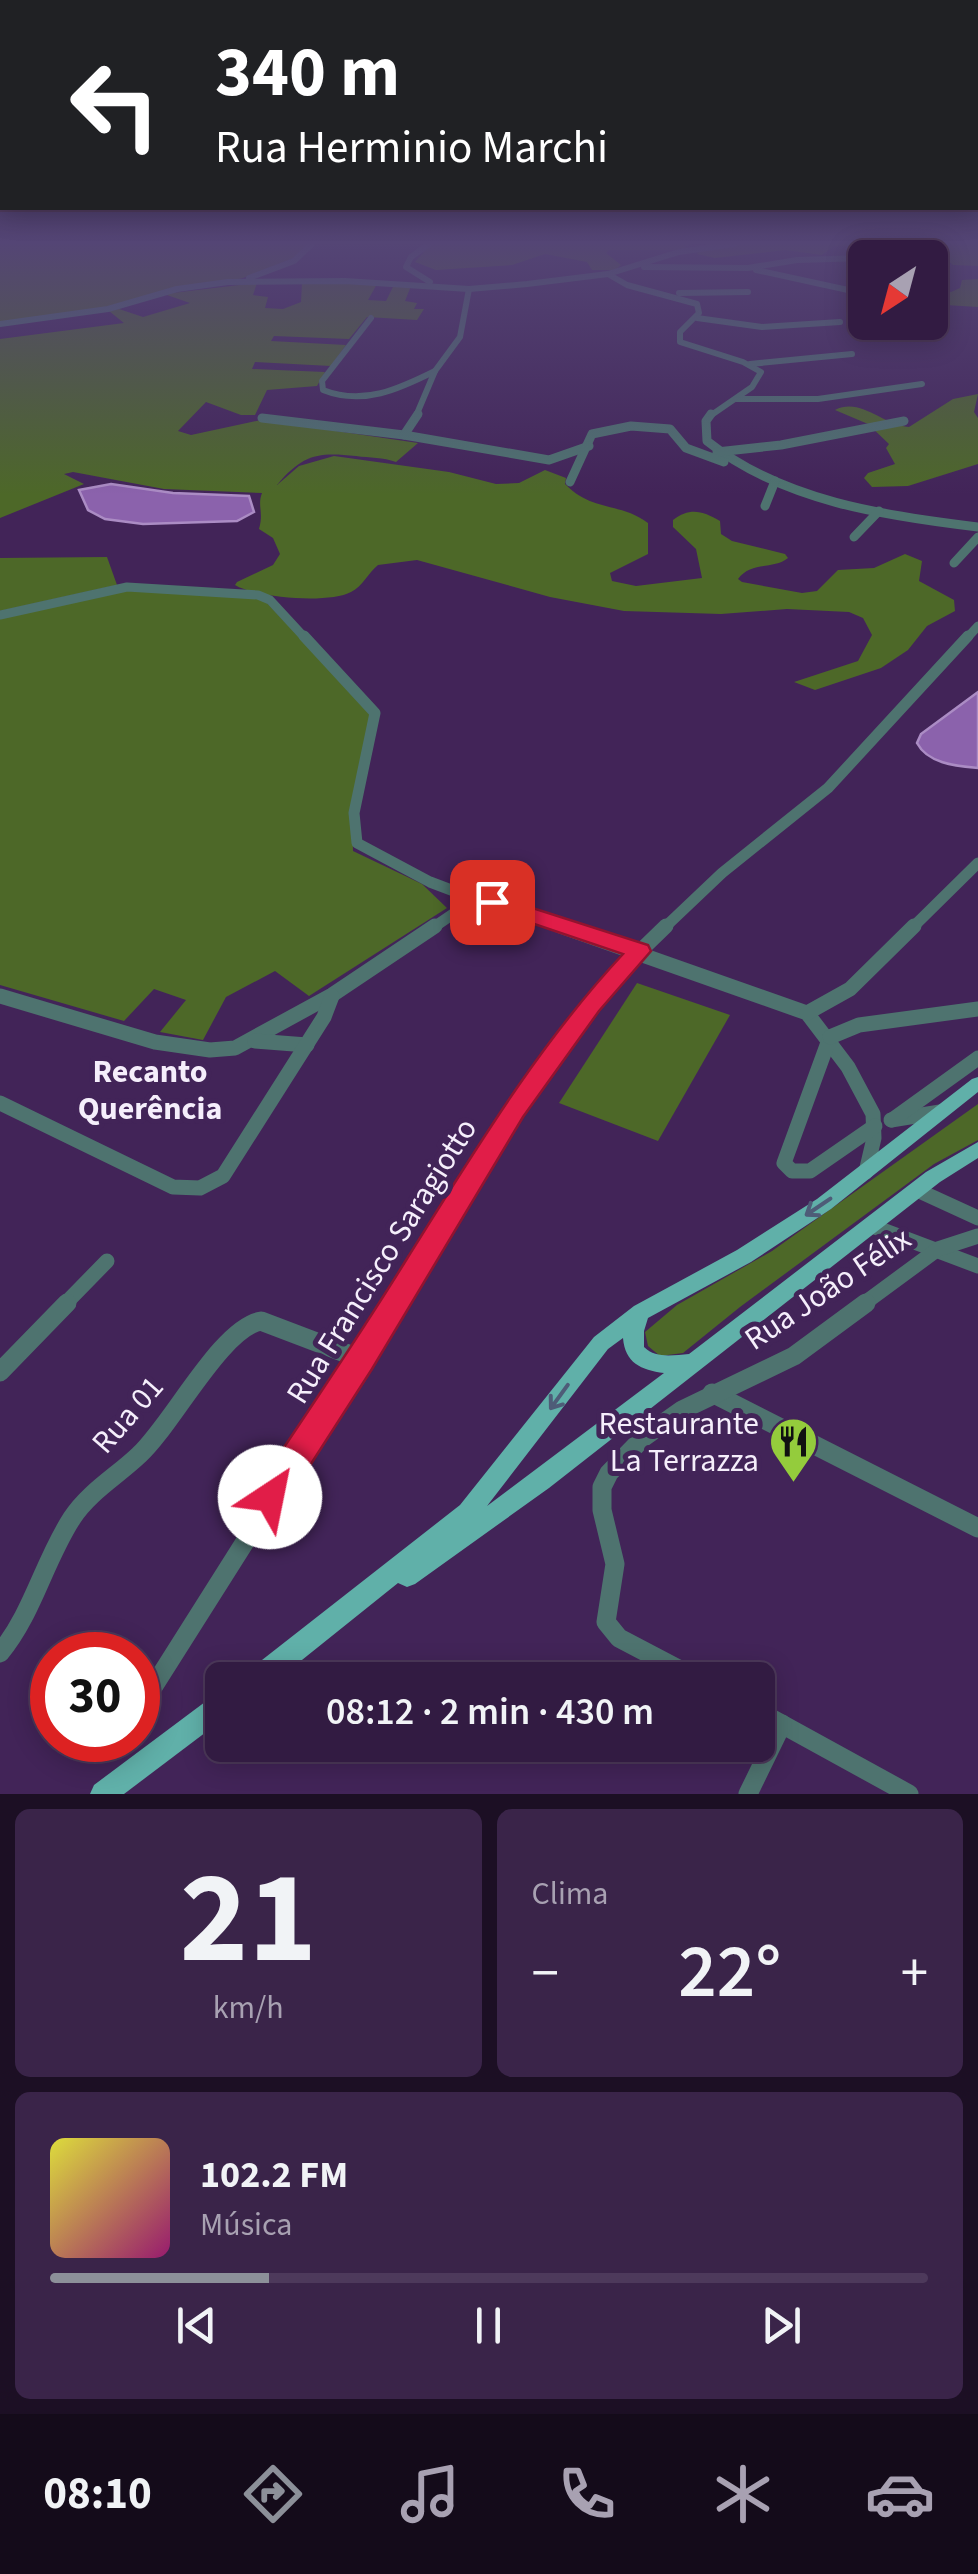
<!DOCTYPE html>
<html lang="pt">
<head>
<meta charset="utf-8">
<style>
  body { margin:0; font-family:"Source Sans 3",sans-serif; background:#3a2449; color:#f1f3f6; height:100vh; display:flex; flex-direction:column; font-size:38px; white-space:nowrap }
  * { box-sizing:border-box; margin:0 }
  p { font-size:32px; color:#a8a1b2 }
  .icon { flex:none; width:55px; height:55px; fill:none; stroke:currentColor; stroke-width:2; stroke-linecap:round; stroke-linejoin:round }
  .map { position:relative; height:1794px; overflow:hidden }
  .sheet { display:flex; flex-direction:column; gap:15px; padding:15px; background:#1c0f24; flex:1 }
  .sheet>* { flex:none }
  .guide { position:absolute; left:0px; top:0px; width:980px; height:210px; box-shadow:0 5px 25px #0003,0 0 0 2px #4d395b; background:#202124; color:#fff; overflow:hidden }
  .needle { width:65px; rotate:216deg }
  .buttons { position:absolute; left:848px; top:240px; display:grid; gap:20px }
  .buttons a { display:grid; place-items:center; width:100px; height:100px; border-radius:15px; background:#321b42; box-shadow:0 5px 25px #0003,0 0 0 2px #4d395b; font-size:50px }
  .speed { position:absolute; left:30px; top:1632px; display:flex; gap:20px; font-size:50px; font-weight:700; text-align:center }
  .speed>* { display:grid; place-content:center; width:130px; height:130px; border-radius:50%; background:#321b42; box-shadow:0 5px 25px #0003,0 0 0 2px #4d395b; line-height:1 }
  .speed .limit { border:15px solid #d22; background:#fff; color:#111 }
  .pin { position:absolute; display:grid; place-items:center; width:85px; height:85px; color:#fff; margin:-42px; border-radius:20px; box-shadow:0 5px 15px #0006 }
  .me { position:absolute; width:110px; margin:-55px; rotate:34deg; stroke-linejoin:round; filter:drop-shadow(0 0 8px #0008) }
  .turn { display:flex; align-items:center; gap:35px; height:210px; padding:0 50px; font-size:45px }
  .turn .icon { width:130px; height:130px; stroke-width:2.5 }
  .turn b { display:block; font-size:70px; line-height:85px }
  .big { font-size:75px; font-weight:600; line-height:1.1 }
  .sheet .tile { flex:1; display:flex; flex-direction:column; justify-content:center; gap:15px; min-width:0; padding:0 35px; border-radius:15px; background:#3a2449 }
  .sheet .dial { align-items:center; gap:0 }
  .dial b { font-size:130px; line-height:1 }
  .song { display:flex; align-items:center; gap:30px }
  .cover { width:120px; height:120px; border-radius:15px; background:linear-gradient(135deg,hsl(60 70% 55%),hsl(320 70% 35%)) }
  .played { height:10px; border-radius:5px; background:linear-gradient(90deg,#8c9099 25%,#4d395b 25%) }
  .keys { display:flex; justify-content:space-around; direction:ltr }
  .heat { display:flex; justify-content:space-between; align-items:center; font-size:55px; direction:ltr }
  .sheet .tiles { flex:1; display:grid; gap:15px; grid-template-columns:1fr 1fr }
  .tile:last-child { grid-column:span 2 }
  .trip { position:absolute; left:205px; top:1662px; width:570px; height:100px; border-radius:15px; background:#321b42; box-shadow:0 5px 25px #0003,0 0 0 2px #4d395b; font-weight:600; line-height:100px; text-align:center }
  .tab-bar { display:flex; height:160px; justify-content:space-around; align-items:center; background:#140b1a; color:#a8a1b2 }
  .tab-bar .icon { width:70px; height:70px }
  .tab-bar .active { color:#8c9099 }
  .tab-bar b { font-size:45px; color:#f1f3f6 }
  .map>svg:first-child { display:block }
</style>
</head>
<body>
<div class="map">
<svg width="978" height="1794" viewBox="0 0 978 1794">
  <rect width="100%" height="100%" fill="#422458"/>
  <g fill="#4d6828">
    <polygon points="0,244 308,244 296,257 243,278 111,306 0,323"/>
    <polygon points="431,244 691,244 684,246 691,250 609,250 606,253 621,265 615,270 592,270 587,262 545,254 512,265 436,270 415,262"/>
    <polygon points="706,244 978,244 978,266 953,265 943,256 929,253 873,256 857,246 834,246 822,255 785,250 715,258 697,254"/>
    <polygon points="930,266 942,274 932,285 935,290 951,292 960,288 962,280 978,279 978,307 930,304"/>
    <path d="M257,283l-4,12 15,2 -3,11 18,1 18,-7 1,-19 75,1 -9,16 18,1 8,-16 17,1 -6,15 12,2 -3,6h10l-7,11 -50,-3 -18,22 -75,-3 -3,5 75,4 -15,21 -76,-4 -3,7 73,3 -8,14 -50,4 -12,25h-14l-35,-13 -28,29 13,4 70,-15 157,23 -22,19c-13,-5 -26,-4 -40,-6 -38,-4 -53,-2 -79,29l22,-19 35,-10 115,16 47,12 23,-1 26,-13 21,8 -1,6c27,28 55,18 83,39v31l-38,19 2,8 24,5 66,-8 -6,-29 -23,-22v-7c17,-13 30,-9 47,1l1,13 11,7 53,13 3,4c-15,12 -37,3 -50,21l4,3 60,11 15,-2 21,-21 36,-2 31,-14 17,7 -3,20 35,19 1,11 -28,15 -19,24 -27,18 -66,22 -21,-8 64,-21 14,-26 -9,-17 -14,-6 -62,-3 -66,5 -97,-3 -74,-14 -133,-37 -39,5c-10,8 -15,21 -27,27 -22,12 -95,6 -116,-7l2,-3 36,-17 7,-11 -7,-16 -14,-9c5,-17 -2,-23 3,-36l-98,-4 -91,-17 -9,2 20,10 -84,34v-179l124,-16 -15,-12 10,-2 24,8 47,-14 -26,-9z"/>
    <path d="M978,394l-4,18 4,6v46l-70,22 -36,1 -8,-9 4,-5 27,-9 -9,-16 3,-4 -21,-20 -33,-14c26,-13 47,15 74,17l44,-28z"/>
    <polygon points="107,557 117,585 0,611 0,558"/>
    <polygon points="113,590 260,598 266,602 371,712 352,802 353,851 422,884 447,908 309,996 275,971 226,997 203,1040 160,1032 186,1000 154,989 124,1021 0,985 0,617"/>
    <polygon points="637,983 730,1015 658,1141 559,1103"/>
    <polygon points="978,1104 978,1140 934,1164 740,1307 683,1353 660,1356 648,1346 645,1332 677,1305 772,1251"/>
  </g>
  <g fill="#8b62ac" stroke="#ab8cc4" stroke-width="2.5">
    <polygon points="111,484 173,493 249,496 254,512 237,521 143,524 105,519 88,510 79,490"/>
    <path d="M978,692v76c-21,-2 -50,-4 -61,-25l4,-9z"/>
  </g>
  <g fill="none" stroke-linecap="round" stroke-linejoin="round">
    <g stroke="#4e736f" stroke-width="6">
      <polyline points="429,244 411,257 406,267 430,282"/>
      <polyline points="930,266 947,274 944,281 931,287"/>
      <polyline points="644,267 748,268 797,260 865,258"/>
      <polyline points="756,270 848,290 865,282"/>
      <polyline points="608,274 627,285 697,304 699,313 680,332 680,342 743,362 761,372 752,387 710,416"/>
      <polyline points="249,278 294,261 312,244"/>
      <polyline points="679,293 748,292"/>
      <path d="M371,318l-49,63 1,9c40,16 76,-1 112,-19"/>
      <polyline points="697,318 762,327 840,322"/>
      <polyline points="0,324 108,309 177,289 228,282 345,281 469,289 527,284 608,274 679,252 734,244"/>
      <polyline points="750,364 852,354"/>
      <polyline points="736,399 818,399 922,384"/>
      <polyline points="416,416 435,371 460,337 469,289"/>
    </g>
    <g stroke="#4e736f" stroke-width="9">
      <path d="M711,414l-5,7 1,20c75,60 178,75 271,86"/>
      <polyline points="262,418 404,435 549,460 589,446"/>
      <polyline points="404,435 418,414"/>
      <polyline points="717,452 781,445 904,421"/>
      <polyline points="570,482 592,434 631,426 670,429 686,448 724,462"/>
      <polyline points="765,506 775,481"/>
      <polyline points="854,537 879,511"/>
      <polyline points="954,563 978,537"/>
      <polyline points="0,615 127,587 258,595 270,600 306,639"/>
      <polyline points="966,639 978,626"/>
    </g>
    <g stroke="#4e736f" stroke-width="11">
      <polyline points="304,636 375,713 354,813 357,843 430,882 475,899"/>
      <polyline points="431,929 475,899 567,929"/>
      <polyline points="663,929 722,873 828,788 968,636"/>
      <polyline points="911,929 978,863"/>
    </g>
    <g stroke="#4e736f" stroke-width="15">
      <polyline points="560,926 807,1013 848,1067 873,1114 874,1138 866,1172"/>
      <polyline points="0,996 155,1042 210,1050 235,1048 332,995 435,926"/>
      <polyline points="807,1013 850,989 914,926"/>
      <polyline points="830,1037 784,1163 792,1171 810,1171 875,1126"/>
      <polyline points="830,1037 859,1025 978,1009"/>
      <polyline points="255,1041 307,1045"/>
      <polyline points="0,1103 173,1187 200,1188 223,1176 324,1017 332,996"/>
      <polyline points="891,1120 940,1112"/>
      <polyline points="892,1120 978,1058"/>
      <polyline points="917,1190 978,1218"/>
      <polyline points="872,1226 978,1266"/>
      <polyline points="64,1305 107,1261"/>
      <path d="M394,1305c81,-132 157,-272 272,-379"/>
      <polyline points="862,1305 938,1249 978,1236"/>
    </g>
    <g stroke="#4e736f" stroke-width="19">
      <polyline points="0,1372 67,1303"/>
      <polyline points="712,1393 978,1528"/>
      <path d="M0,1653c33,-40 44,-92 72,-135 17,-26 45,-42 67,-63 33,-30 82,-127 122,-134l100,38"/>
      <polyline points="699,1680 619,1638 606,1622 615,1564 602,1510 602,1487 609,1473 644,1437 682,1410 794,1356 866,1303"/>
      <polyline points="138,1711 396,1303"/>
      <polyline points="758,1711 909,1794"/>
      <polyline points="116,1744 119,1740"/>
      <polyline points="748,1794 782,1724"/>
    </g>
    <g fill="#60b0a9" fill-rule="evenodd">
      <path d="M978,1077v15l-147,117 -80,53 -103,56 -4,13v16c12,12 30,8 45,7l237,-182 52,-30v16l-38,24 -391,306 -134,96 -8,3 -9,-4 -121,97h-32l3,-9 212,-166 134,-168 40,-31 103,-56 80,-51 155,-120zM623,1338c2,25 18,32 41,35l-177,133 121,-157z"/>
      <polygon points="222,1693 222,1720 124,1794 90,1794 94,1785 213,1696"/>
    </g>
  </g>
  <defs><path id="oneway-shaft" d="M-6 0H5M1.5-3L5.5 0L1.5 3" fill="none" stroke-width="1.6" stroke-linecap="round" stroke-linejoin="round" transform="scale(2.5)"/></defs>
  <g stroke="#4e5c78">
    <use href="#oneway-shaft" transform="translate(818 1207) rotate(146)"/>
    <use href="#oneway-shaft" transform="translate(559 1397) rotate(126)"/>
  </g>
  <linearGradient id="sky" x2="0" y2="1"><stop stop-color="#241430"/><stop offset="0.49" stop-color="#544575"/><stop offset="1" stop-color="#544575" stop-opacity="0"/></linearGradient>
  <rect width="978" height="495" fill="url(#sky)"/>
  <path fill="#e11d48" stroke="#92132f" stroke-width="2.5" d="M492,895l156,50 3,6 -52,60 -76,106 -151,252 -90,140 -12,4 -12,-4 -5,-12 5,-11c51,-76 102,-151 150,-229 66,-105 130,-212 215,-303l-139,-47 -3,-5 3,-5z"/>
  <defs>
    <symbol id="restaurant-pin" viewBox="-11 -11 22 30"><path d="M0 17L-7.5 6A9.5 9.5 0 1 1 7.5 6Z" fill="#94cc3c" stroke="#422458"/><path d="M-5-6h1v4h1v-4h1v4h1v-4h1v5L-1.5 .5V6h-2V.5L-5-1ZM5-6V6H3V1.5H1.5Q1.5-4 5-6Z" fill="#111"/></symbol>
  </defs>
  <g fill-rule="evenodd">
    <use href="#restaurant-pin" x="766" y="1414" width="55" height="75"/>
  </g>
  <g text-anchor="middle" dominant-baseline="central" stroke-width="10" stroke-linejoin="round" paint-order="stroke">
    <g font-size="32" font-weight="bold" fill="#f5eefb" stroke="#422458">
      <text x="150" y="1072">Recanto<tspan x="150" dy="37">Querência</tspan></text>
    </g>
    <g font-size="32" fill="#f5eefb" stroke="#422458">
      <text transform="translate(382 1261) rotate(-58)">Rua Francisco Saragiotto</text>
      <text transform="translate(828 1289) rotate(-34)">Rua João Félix</text>
      <text transform="translate(128 1415) rotate(-49)">Rua 01</text>
    </g>
    <g font-size="32" fill="#f5eefb" stroke="#422458" text-anchor="end">
      <text x="759" y="1424">Restaurante<tspan x="759" dy="37">La Terrazza</tspan></text>
    </g>
  </g>
</svg>
<div class="buttons">
<a><svg class="needle" viewBox="-14 -14 28 28"><path d="M0-13l5 13h-10z" fill="#e53935"/><path d="M0 13l5-13h-10z" fill="#a8a1b2"/></svg></a>
</div>
<div class="speed"><div class="limit">30</div></div>
<div class="pin" style="left:492px;top:902px;background:#d93025"><svg class="icon" aria-label="arrive" viewBox="0 0 24 24"><path d="M6 21V4h12l-3 4 3 4H6"/></svg></div>
<svg class="me" style="left:270px;top:1497px" viewBox="-20 -20 40 40"><circle r="19" fill="#fff"/><path d="M0-13L10 11 0 6-10 11z" fill="#e11d48"/></svg>
<div class="trip">08:12 · 2 min · 430 m</div>
<div class="guide">
<div class="turn"><svg class="icon" aria-label="left" viewBox="0 0 24 24"><path d="M17 20v-9H6M10 6l-5 5 5 5"/></svg><div><b>340 m</b>Rua Herminio Marchi</div></div>
</div>
</div>
<section class="sheet">
<div class="tiles">
<div class="tile dial"><b>21</b><p>km/h</p></div>
<div class="tile"><p>Clima</p>
<div class="heat"><a>−</a><b class="big">22°</b><a>+</a></div>
</div>
<div class="tile">
<div class="song"><i class="cover"></i><div><b>102.2 FM</b><p>Música</p></div></div>
<div class="played"></div>
<div class="keys"><svg class="icon" aria-label="previous" viewBox="0 0 24 24"><path d="M18 5L8 12l10 7zM5 5v14"/></svg><svg class="icon" aria-label="pause" viewBox="0 0 24 24"><path d="M8 5v14M16 5v14"/></svg><svg class="icon" aria-label="next" viewBox="0 0 24 24"><path d="M6 5l10 7-10 7zM19 5v14"/></svg></div>
</div>
</div>
</section>
<nav class="tab-bar">
<b>08:10</b>
<svg class="icon active" aria-label="directions" viewBox="0 0 24 24"><path d="M12 3l9 9-9 9-9-9zM9 14v-3h6M13 9l2 2-2 2"/></svg>
<svg class="icon" aria-label="music" viewBox="0 0 24 24"><path d="M9 18V5l10-2v13"/><circle cx="6" cy="18" r="3"/><circle cx="16" cy="16" r="3"/></svg>
<svg class="icon" aria-label="phone" viewBox="0 0 24 24"><path d="M5 4h4l2 5-3 2q2 4 5 5l2-3 5 2v4C11 20 4 13 5 4z"/></svg>
<svg class="icon" aria-label="climate" viewBox="0 0 24 24"><path d="M12 3v18M4 7l16 10M4 17L20 7"/></svg>
<svg class="icon" aria-label="car" viewBox="0 0 24 24"><path d="M5 17H2v-5l4-1 3-4h7l3 4 3 1v5h-3M9 17h6M6 11h13"/><circle cx="7" cy="17" r="2"/><circle cx="17" cy="17" r="2"/></svg>
</nav>
</body>
</html>
